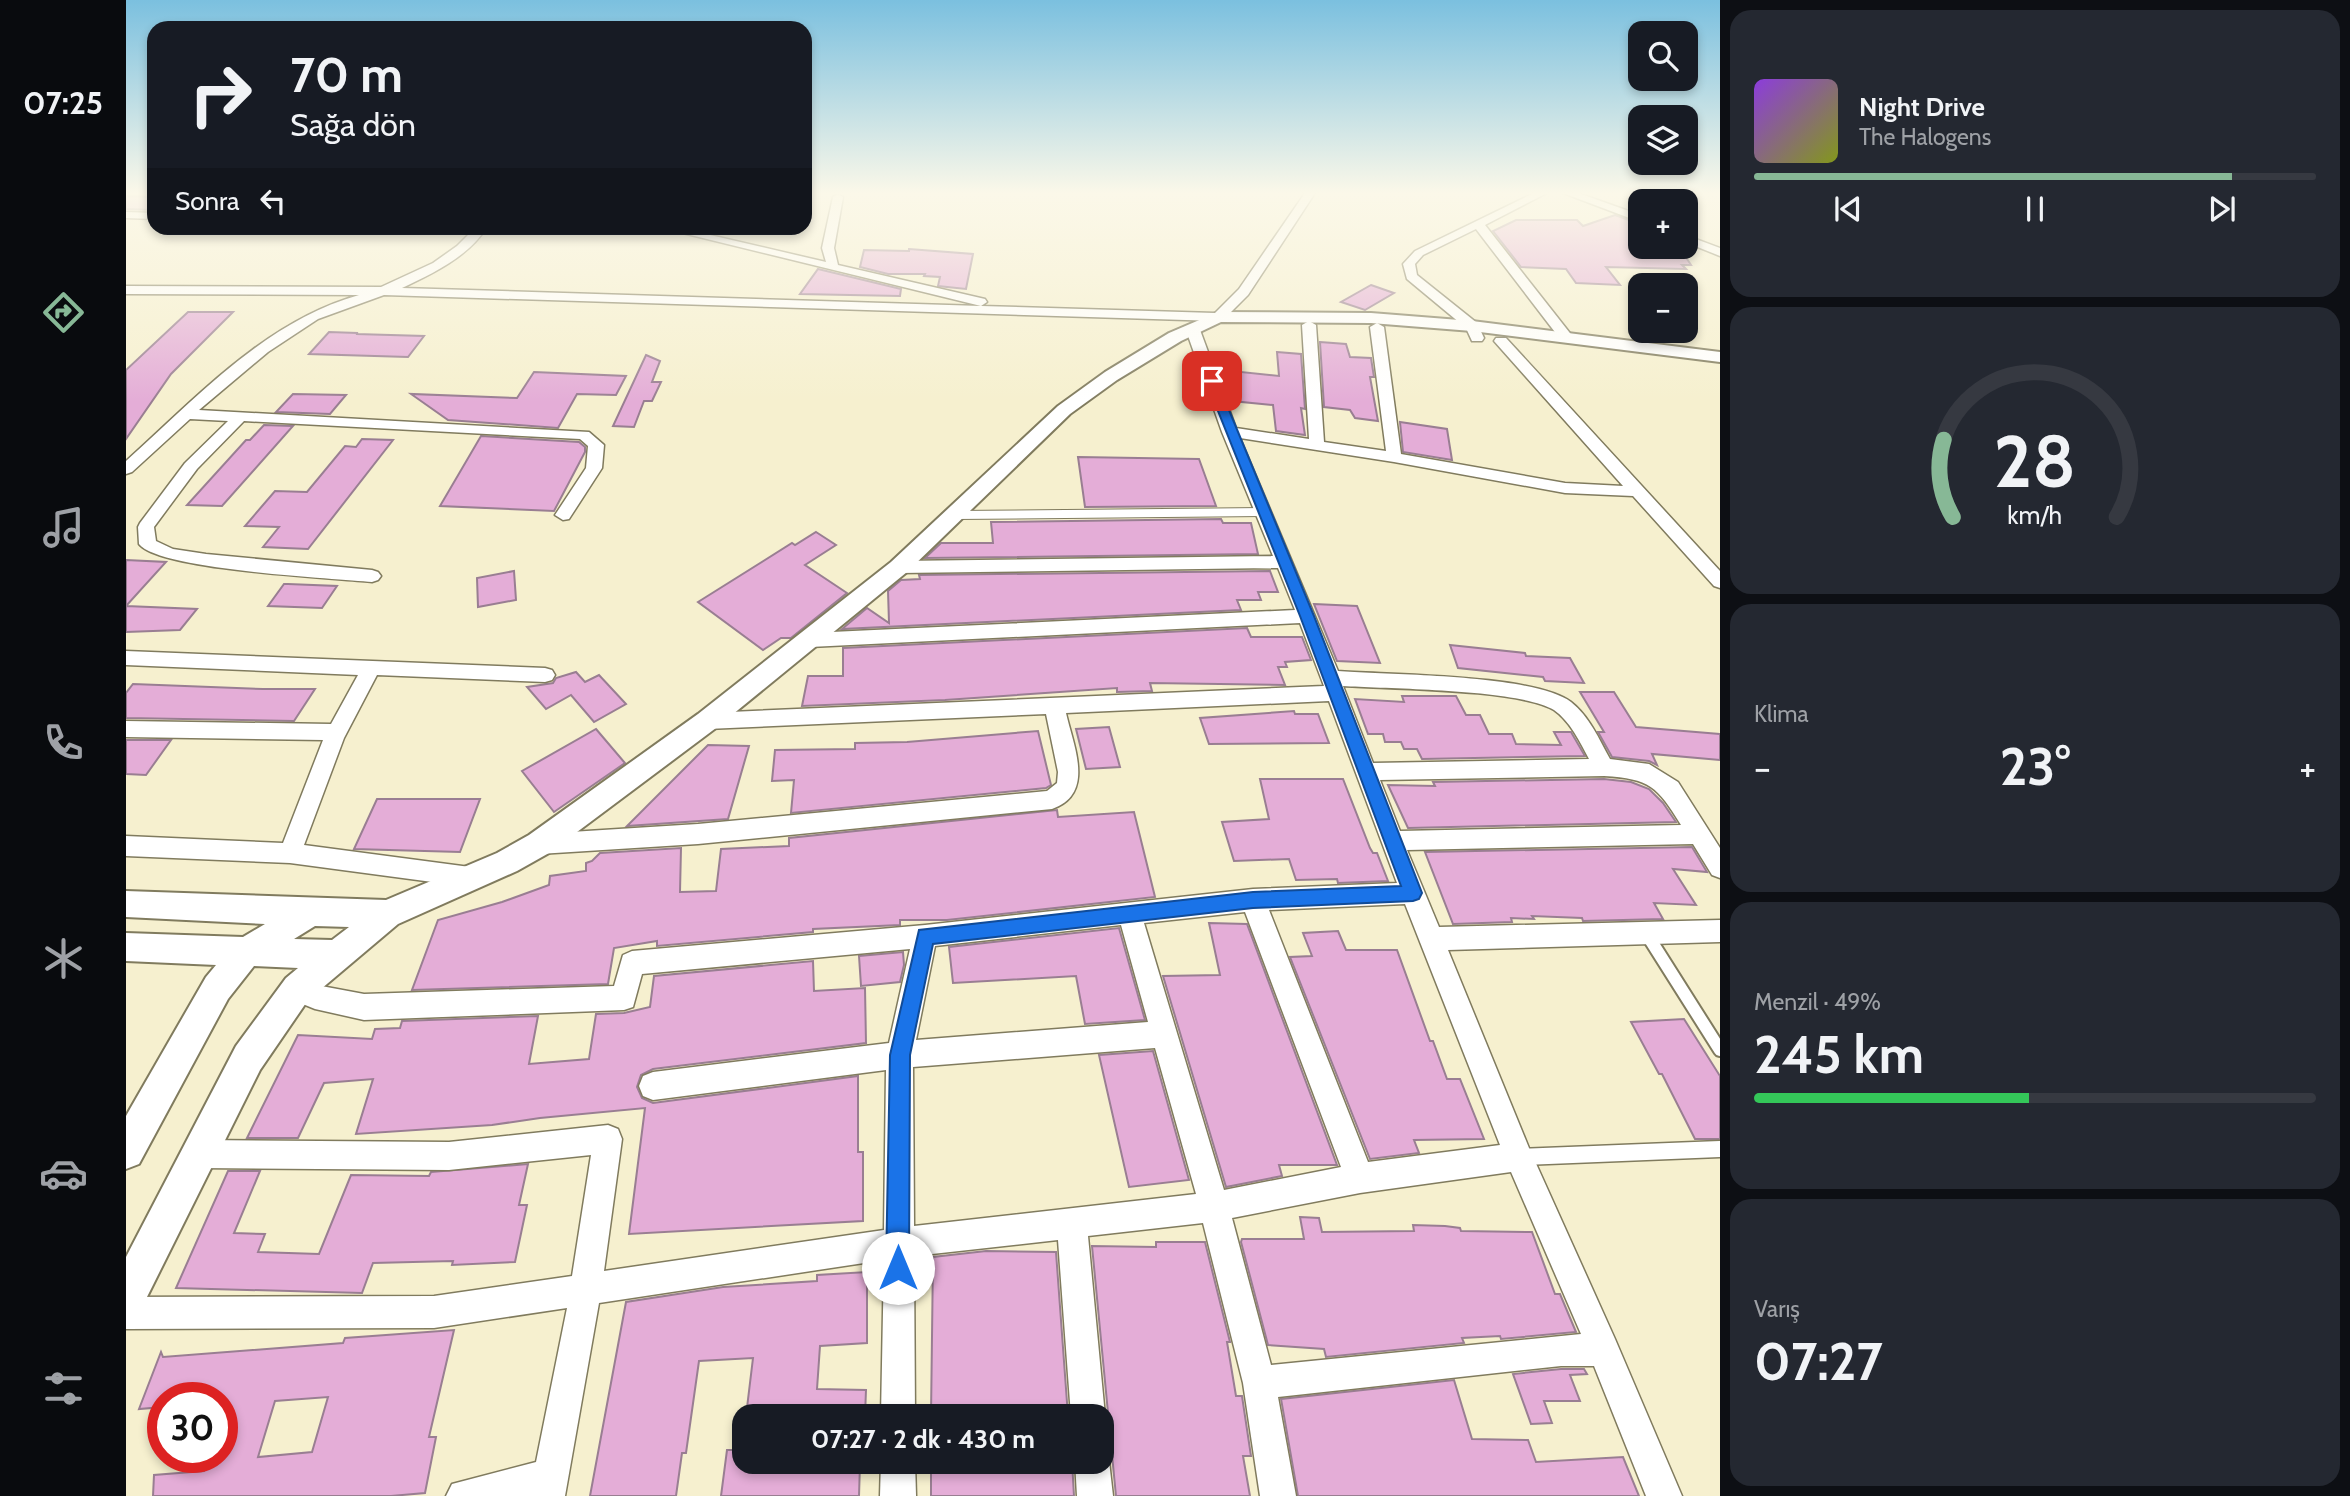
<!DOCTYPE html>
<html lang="tr">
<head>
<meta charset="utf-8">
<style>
  body { margin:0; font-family:Cabin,sans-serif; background:#242831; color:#f1f3f6; height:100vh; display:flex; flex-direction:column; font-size:26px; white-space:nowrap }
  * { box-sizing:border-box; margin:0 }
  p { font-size:23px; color:#9ea1a6 }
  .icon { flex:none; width:38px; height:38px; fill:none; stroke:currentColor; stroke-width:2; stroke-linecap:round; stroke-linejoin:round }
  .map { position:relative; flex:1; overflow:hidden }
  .details { display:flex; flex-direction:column; gap:10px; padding:10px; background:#0d0f14; width:630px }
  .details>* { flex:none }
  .hud { position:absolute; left:21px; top:21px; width:665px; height:214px; border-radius:21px; box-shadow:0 4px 10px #0003; background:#171b24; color:#f1f3f6; overflow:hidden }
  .fabs { position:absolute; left:1502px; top:21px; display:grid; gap:14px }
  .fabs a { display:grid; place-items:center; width:70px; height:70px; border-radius:14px; background:#171b24; box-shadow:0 4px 10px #0003; font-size:35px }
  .speed { position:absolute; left:21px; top:1382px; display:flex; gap:14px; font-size:35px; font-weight:700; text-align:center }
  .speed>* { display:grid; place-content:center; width:91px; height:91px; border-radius:50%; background:#171b24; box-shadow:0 4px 10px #0003; line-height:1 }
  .speed .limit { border:10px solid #d22; background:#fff; color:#111 }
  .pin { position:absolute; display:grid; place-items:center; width:60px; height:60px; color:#fff; margin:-30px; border-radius:14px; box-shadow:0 4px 10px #0006 }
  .me { position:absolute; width:77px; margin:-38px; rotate:0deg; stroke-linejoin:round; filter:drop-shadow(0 0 5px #0008) }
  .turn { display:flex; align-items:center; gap:24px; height:147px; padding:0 28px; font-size:32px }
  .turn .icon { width:91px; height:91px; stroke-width:2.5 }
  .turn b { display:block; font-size:49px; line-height:60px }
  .then { display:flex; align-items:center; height:66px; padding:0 28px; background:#0003; gap:14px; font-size:26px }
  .big { font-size:52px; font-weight:700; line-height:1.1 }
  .details .card { flex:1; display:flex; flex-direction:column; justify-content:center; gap:10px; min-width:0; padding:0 24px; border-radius:21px; background:#242831 }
  .details .dial { align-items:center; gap:0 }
  .dial svg { height:182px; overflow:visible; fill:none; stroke:#363941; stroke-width:7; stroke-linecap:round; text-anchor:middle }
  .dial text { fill:#f1f3f6; stroke:none }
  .song { display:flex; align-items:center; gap:21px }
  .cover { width:84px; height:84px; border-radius:10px; background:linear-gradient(135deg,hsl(270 70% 55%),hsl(70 70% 35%)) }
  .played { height:7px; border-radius:4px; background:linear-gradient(90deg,#87b896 85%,#363941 85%) }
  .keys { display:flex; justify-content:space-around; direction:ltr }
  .heat { display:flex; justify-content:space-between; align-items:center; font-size:38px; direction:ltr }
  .charge { height:10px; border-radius:5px; background:linear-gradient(90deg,#34c759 49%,#363941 0) }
  .trip { position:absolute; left:606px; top:1404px; width:382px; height:70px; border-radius:21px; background:#171b24; box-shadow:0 4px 10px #0003; font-weight:700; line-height:70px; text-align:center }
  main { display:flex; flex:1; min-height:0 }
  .menu { display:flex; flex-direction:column; width:126px; justify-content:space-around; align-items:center; background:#090b0e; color:#9ea1a6 }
  .menu .icon { width:49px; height:49px }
  .menu .active { color:#87b896 }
  .menu b { font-size:32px; color:#f1f3f6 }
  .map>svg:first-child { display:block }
</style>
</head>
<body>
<main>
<nav class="menu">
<b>07:25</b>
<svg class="icon active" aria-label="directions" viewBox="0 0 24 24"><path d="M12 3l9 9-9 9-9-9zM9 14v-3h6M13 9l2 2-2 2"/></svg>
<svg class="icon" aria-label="music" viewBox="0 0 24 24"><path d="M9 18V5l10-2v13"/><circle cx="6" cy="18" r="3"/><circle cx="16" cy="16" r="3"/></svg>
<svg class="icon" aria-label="phone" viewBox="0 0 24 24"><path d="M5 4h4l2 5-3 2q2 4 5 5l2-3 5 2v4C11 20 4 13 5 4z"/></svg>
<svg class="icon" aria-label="climate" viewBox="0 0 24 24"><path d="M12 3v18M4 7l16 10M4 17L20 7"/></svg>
<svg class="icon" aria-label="car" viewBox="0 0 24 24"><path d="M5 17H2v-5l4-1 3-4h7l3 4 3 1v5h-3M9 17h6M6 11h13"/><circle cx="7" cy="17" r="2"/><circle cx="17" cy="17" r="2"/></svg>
<svg class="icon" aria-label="filters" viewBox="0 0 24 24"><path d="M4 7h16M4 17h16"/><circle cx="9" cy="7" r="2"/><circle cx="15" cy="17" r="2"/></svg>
</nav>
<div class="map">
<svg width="1594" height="1496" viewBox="0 0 1594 1496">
  <rect width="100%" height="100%" fill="#f6f0cf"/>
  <g fill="#e4add7" stroke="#997e92" stroke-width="2" fill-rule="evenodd">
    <polygon points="0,196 28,197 28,210 0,209"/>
    <polygon points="1489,215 1514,224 1514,247 1553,247 1565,265 1556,265 1560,269 1480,267 1494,285 1450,283 1440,269 1395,267 1367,231 1390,220 1451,220 1457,226"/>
    <polygon points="783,249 847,254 840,289 812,286 814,277 798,276 799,274 762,274 734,267 738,250 783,251"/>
    <polygon points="692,269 775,289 774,296 674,294"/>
    <polygon points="1245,285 1268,293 1239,310 1215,302"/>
    <polygon points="62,312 107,312 45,374 0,439 0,370"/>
    <polygon points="203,332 232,333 230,334 298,336 282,357 183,354"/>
    <polygon points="1194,342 1220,344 1224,357 1245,358 1248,377 1244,377 1252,421 1229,418 1224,410 1198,407"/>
    <polygon points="1151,352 1175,354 1179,409 1175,408 1179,435 1150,431 1147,405 1106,401 1106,371 1153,376"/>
    <polygon points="520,355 534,361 526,382 535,382 526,401 518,401 508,427 487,426"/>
    <polygon points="408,372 500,376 490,395 451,394 432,428 322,420 285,394 391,398"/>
    <polygon points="167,394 220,395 204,414 150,412"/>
    <polygon points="1274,422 1321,429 1326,460 1277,452"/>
    <polygon points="138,425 167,426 96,506 61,505 120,440 124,440"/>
    <polygon points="355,436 453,442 459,447 459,452 428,511 314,506"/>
    <polygon points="236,439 267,440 182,549 137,547 153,527 119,526 149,491 181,492 219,446 230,447"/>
    <polygon points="952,457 1073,459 1090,506 959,507"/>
    <polygon points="1095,519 1097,523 1125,523 1132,554 799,558 815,543 867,543 865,522"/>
    <polygon points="690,532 710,545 679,565 721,593 665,638 655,638 637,650 572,602 666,543 669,545"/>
    <polygon points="0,560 40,562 0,606 71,609 54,630 0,632"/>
    <polygon points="388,571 390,600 352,607 351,578"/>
    <polygon points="1144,571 1152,592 1132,592 1135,600 1111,600 1115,610 716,629 741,608 763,623 762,591 775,580 794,579 793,575"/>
    <polygon points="158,584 162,584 211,586 196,608 142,606"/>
    <polygon points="1188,604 1231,606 1254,663 1211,661"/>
    <polygon points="1121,628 1125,637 1176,637 1185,660 1159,662 1161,667 1152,667 1159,685 1024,683 1026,691 991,692 991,688 819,700 676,706 682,676 717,676 717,648"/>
    <polygon points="1324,645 1399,653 1400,656 1444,658 1458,683 1419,681 1417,677 1332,668"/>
    <polygon points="450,672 459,682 473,675 500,704 468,722 445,695 420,709 401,687 427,683 430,678"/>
    <polygon points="7,684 137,689 189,689 168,721 0,718 0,693"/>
    <polygon points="1454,692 1488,692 1510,727 1594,734 1594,760 1526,754 1531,765 1523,761 1486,757 1472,732 1478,732"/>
    <polygon points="1276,696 1330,696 1340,715 1354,715 1363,734 1386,734 1390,744 1435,745 1428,732 1445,732 1459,756 1296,759 1291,749 1278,749 1275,742 1259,742 1257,734 1242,734 1229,699 1278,702"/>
    <polygon points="1168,711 1169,714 1192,714 1203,743 1083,744 1074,718"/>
    <polygon points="983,727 994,767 960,769 950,729"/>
    <polygon points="470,729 499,763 428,812 396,771"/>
    <polygon points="912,731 925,785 920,788 665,813 668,780 646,781 649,750 729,749 729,743 781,742"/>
    <polygon points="0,740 45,740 20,775 0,774"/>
    <polygon points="582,745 623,746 602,819 501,826"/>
    <polygon points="1134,779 1217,779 1244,848 1247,853 1251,853 1262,881 1212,883 1211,879 1170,880 1163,859 1108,861 1096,822 1143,819"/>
    <polygon points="1478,779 1505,782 1523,789 1537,803 1550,822 1282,828 1262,785 1309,786 1307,782"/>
    <polygon points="251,799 354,799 334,852 228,849"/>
    <polygon points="931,810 932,817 1008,812 1029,897 821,920 774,920 774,925 687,929 687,932 531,946 531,941 488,948 482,984 286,990 312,920 376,902 423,885 424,876 460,871 460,863 466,861 474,853 555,848 554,892 590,891 595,849 663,846 663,838"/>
    <polygon points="1566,847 1581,872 1547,869 1570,905 1528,903 1537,919 1457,921 1456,918 1406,916 1408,919 1385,918 1386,922 1327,924 1299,852"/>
    <polygon points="1083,923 1121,924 1211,1165 1153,1165 1156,1176 1100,1187 1037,976 1094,975"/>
    <polygon points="993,928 1019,1020 959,1024 950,976 827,983 823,947"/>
    <polygon points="1212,931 1220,950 1271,950 1304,1041 1307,1041 1321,1079 1334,1079 1358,1139 1288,1140 1293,1153 1244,1159 1164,957 1186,956 1177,933"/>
    <polygon points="777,952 778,965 774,982 735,986 733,956"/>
    <polygon points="687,961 688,991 739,988 740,1043 527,1069 515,1075 511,1087 516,1098 527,1103 732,1076 732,1152 737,1152 737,1221 503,1234 519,1108 414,1118 366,1125 230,1134 247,1079 198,1083 172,1138 121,1138 172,1035 246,1039 249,1029 274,1028 276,1021 412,1016 403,1064 463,1059 470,1014 498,1013 524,1007 528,976"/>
    <polygon points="1558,1019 1594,1076 1594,1139 1569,1139 1536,1074 1533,1074 1505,1022"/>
    <polygon points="1027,1051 1063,1180 1003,1187 973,1055"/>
    <polygon points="402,1164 393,1205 401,1205 389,1262 326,1265 327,1261 247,1263 236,1293 50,1288 102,1171 134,1171 108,1233 139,1234 132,1252 193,1254 225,1175 303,1176 305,1172"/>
    <polygon points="1174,1217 1193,1218 1196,1232 1288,1231 1287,1225 1319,1226 1334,1228 1335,1231 1406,1232 1429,1294 1434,1294 1450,1332 1375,1339 1374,1336 1336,1338 1338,1343 1200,1357 1198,1349 1142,1345 1115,1242 1116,1239 1178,1239"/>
    <polygon points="1030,1242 1079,1242 1104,1342 1101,1342 1110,1396 1116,1396 1125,1456 1117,1456 1124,1496 990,1496 966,1246 1030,1247"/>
    <polygon points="860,1251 930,1252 942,1416 805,1416 807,1257"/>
    <polygon points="741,1272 741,1343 694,1346 691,1389 740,1390 739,1416 620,1416 627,1358 573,1361 560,1453 556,1453 550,1496 464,1496 500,1302 597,1287 691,1281 691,1275"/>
    <path d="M328,1330l-25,107h7l-11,56 -34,3h-238l1,-21 50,-4 5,-13h13v-60h-59v9l-24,2 22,-57 2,5 180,-14 2,-5zM202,1397l-16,55 -54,5 17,-56z"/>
    <polygon points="1435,1369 1458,1369 1461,1374 1444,1375 1454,1401 1418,1401 1426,1423 1405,1424 1387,1374"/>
    <polygon points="1328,1380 1346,1439 1402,1440 1410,1462 1497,1457 1513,1496 1172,1496 1155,1399"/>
    <polygon points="601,1450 618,1450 618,1461 734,1464 733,1496 595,1496"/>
    <polygon points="805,1461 946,1461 948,1496 805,1496"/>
  </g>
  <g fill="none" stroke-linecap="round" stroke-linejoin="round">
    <defs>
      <polyline id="service-far2" points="828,515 1138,512"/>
      <polyline id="service-far1" points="1520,933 1594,1050"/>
      <polyline id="service" points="1395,1157 1594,1149"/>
      <g id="minor">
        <path d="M1179,193h10l-67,102 -25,25 -5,1 -834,-26 -66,24 -50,33 -69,58 390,22 15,13 -2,23 -33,51 -6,1 -8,-5 31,-47 2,-22 -8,-7 -336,-18 -47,48 -43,58 2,14 17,8 33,5 166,16 6,2 3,4 -3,4 -6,2c-40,-4 -213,-12 -233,-38l-1,-17 2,-4 45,-60 43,-42 -38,-2 -58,53 -6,2v-13c70,-63 140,-140 233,-166l-233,-1v-8l255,1 52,-24 24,-17 18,-18h11c-17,28 -54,46 -84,60l579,18 -319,-78h18l146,34 -4,-14 11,-51 5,-3 5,3 -9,51 4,17 147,34 2,3 -6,4 234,7 24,-24z"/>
        <polygon points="1408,193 1421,193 1359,225 1447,337 1445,340 1435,340 1350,229 1297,255 1289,264 1291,275 1351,323 1358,338 1356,341 1346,341 1340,328 1281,279 1277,264 1289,251"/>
        <polygon points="1437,193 1452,193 1514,215 1514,222"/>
        <polygon points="0,212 28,213 28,219 0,218"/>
        <polygon points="1559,235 1594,248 1594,256 1559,242"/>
        <path d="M1183,321l7,4 8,117 62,9 -16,-124 7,-4 7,4 17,127 164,29 58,3 -129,-145 2,-3h10l214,233v17l-6,-2 -81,-90 -68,-3 -171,-31 -154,-24 98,233c50,4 196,3 233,31 18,14 28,37 39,57l39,5 29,18 42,66v30l-8,-3 -19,-31 -286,6 32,77 281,-7v22l-272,8 81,198 86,191 67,157h-36l-52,-130h-33l-283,31 18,99h-36l-17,-113 -40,-160 -115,13 17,180 -4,10v-10h-30l-13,-176 -144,16 1,160h-34l3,-156 -285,43 -34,193h-119l6,-12 84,-22 31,-154 -133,20 -308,1v-32l308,-1 138,-20 19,-121 -142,15 -249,-2 -10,-4 -4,-10 4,-10 10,-4 249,2 159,-17 10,4 4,10 -18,132 280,-41 2,-160 -233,30 -10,-4 -4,-10 4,-10 10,-4 236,-29 21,-94 -268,25 -9,33 -9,3 -260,10 -49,-11 -27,-11 -4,-9 4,-9 9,-3 19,8 48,9 250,-8 9,-31 9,-4 293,-26 328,-36 144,-6 -68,-182 -263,12c7,32 30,81 -14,96l-354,35 -159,10 -8,-3 -3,-7 3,-7 8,-3 159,-10 349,-33 10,-8 1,-11 -12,-58 -339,15 -7,-2 -3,-6 3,-6 7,-2 617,-27 -24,-63 -490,24 -7,-2 -2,-5 2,-5 7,-2 485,-23 -17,-42 -379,5 -9,-6 9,-6 374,-5 -51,-124 -36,-102 7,-4 7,4 36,98 73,11 -7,-114zM1217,686c46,3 176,3 211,24 16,11 26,32 35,49l-216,4zM1478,776c46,3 53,10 77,49l-281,6 -20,-51zM1279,904l95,241 -132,17 -99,-252zM1119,912l96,255 -117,23 -80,-267zM995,925l27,97 -232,18 19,-94zM1029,1048l41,146 -282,32 -1,-159zM1385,1172l70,162 -310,31 -39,-147 128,-25z"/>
        <polygon points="0,651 419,668 426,670 429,675 426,680 419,682 251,675 218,738 178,845 344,867 352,870 356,877 352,884 344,887 164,863 0,856 0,836 157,843 197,740 0,737 0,721 205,724 232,675 0,665"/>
        <polygon points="975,1447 978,1449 983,1461 987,1496 951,1496 949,1461 975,1461"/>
        <polygon points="755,1461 789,1461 790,1496 754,1496"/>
      </g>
      <path id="tertiary" d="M1092,312l153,1 101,8 248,31v10l-248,-31 -101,-8 -150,-1 -40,19 -64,39 -47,34 -163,158 -191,156 -167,125 -32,18 -119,53 -90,76 -48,70 -120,241 -14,6v-60l110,-211 50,-68 12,-10 -44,-2 -26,33 -89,165 -13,5v-53l80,-139 10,-12 -90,-4v-28l117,4 22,-13 -139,-7v-26l260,9 111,-47 32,-18 169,-121 193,-152 167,-156 47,-34 64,-39zM189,926l34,1 -17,13 -38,-1z"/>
    </defs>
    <use href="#service-far2" stroke="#807b5e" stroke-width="10"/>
    <use href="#service-far1" stroke="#807b5e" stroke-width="16"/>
    <use href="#service" stroke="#807b5e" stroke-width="19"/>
    <use href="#minor" stroke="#807b5e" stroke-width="3"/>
    <use href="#tertiary" stroke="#807b5e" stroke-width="4"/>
    <use href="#service-far2" stroke="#fff" stroke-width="8"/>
    <use href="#service-far1" stroke="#fff" stroke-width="12"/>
    <use href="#service" stroke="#fff" stroke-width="16"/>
    <use href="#minor" fill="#fff" fill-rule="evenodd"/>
    <use href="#tertiary" fill="#fff" fill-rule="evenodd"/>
  </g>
  <linearGradient id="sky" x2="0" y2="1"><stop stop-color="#7bc0df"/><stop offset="0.48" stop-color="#fbf8e9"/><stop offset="1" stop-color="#fbf8e9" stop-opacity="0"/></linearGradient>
  <rect width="1594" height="402" fill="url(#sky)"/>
  <polygon fill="#1a73e8" stroke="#114b97" stroke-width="2" points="1086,378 1091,381 1188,616 1296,893 1293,899 1287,901 1127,908 807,944 784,1055 783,1268 780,1276 772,1279 763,1276 760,1268 764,1055 793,930 1127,892 1275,886 1174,616 1080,381"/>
</svg>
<div class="fabs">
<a><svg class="icon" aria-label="search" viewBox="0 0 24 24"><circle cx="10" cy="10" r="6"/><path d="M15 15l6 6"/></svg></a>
<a><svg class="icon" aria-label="layers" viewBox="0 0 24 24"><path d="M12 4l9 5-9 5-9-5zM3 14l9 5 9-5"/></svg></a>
<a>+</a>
<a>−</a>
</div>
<div class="speed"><div class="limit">30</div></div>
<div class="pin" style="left:1086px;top:381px;background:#d93025"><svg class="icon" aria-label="arrive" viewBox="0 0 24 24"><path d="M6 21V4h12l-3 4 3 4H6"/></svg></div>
<svg class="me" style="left:772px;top:1268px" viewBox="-20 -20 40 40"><circle r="19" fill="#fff"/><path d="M0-13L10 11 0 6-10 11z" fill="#1a73e8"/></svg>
<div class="trip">07:27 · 2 dk · 430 m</div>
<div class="hud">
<div class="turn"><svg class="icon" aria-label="right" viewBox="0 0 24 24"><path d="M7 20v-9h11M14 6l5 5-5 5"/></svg><div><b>70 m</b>Sağa dön</div></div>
<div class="then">Sonra<svg class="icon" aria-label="left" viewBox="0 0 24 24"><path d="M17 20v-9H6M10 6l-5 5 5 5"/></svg></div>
</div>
</div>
<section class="details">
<div class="card">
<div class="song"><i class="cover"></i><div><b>Night Drive</b><p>The Halogens</p></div></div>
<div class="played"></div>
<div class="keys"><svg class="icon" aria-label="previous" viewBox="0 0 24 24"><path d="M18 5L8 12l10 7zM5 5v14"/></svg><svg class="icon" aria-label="pause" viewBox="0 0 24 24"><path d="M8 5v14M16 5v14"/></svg><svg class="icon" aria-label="next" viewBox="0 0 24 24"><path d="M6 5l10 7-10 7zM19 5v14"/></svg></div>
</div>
<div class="card dial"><svg viewBox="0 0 100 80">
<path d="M14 69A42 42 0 1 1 86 69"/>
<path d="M14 69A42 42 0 0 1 10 35" stroke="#87b896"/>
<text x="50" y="56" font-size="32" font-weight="700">28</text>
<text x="50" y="72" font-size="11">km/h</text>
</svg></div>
<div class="card"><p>Klima</p>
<div class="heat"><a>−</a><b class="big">23°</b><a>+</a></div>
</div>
<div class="card"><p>Menzil · 49%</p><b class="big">245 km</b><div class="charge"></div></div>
<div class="card"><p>Varış</p><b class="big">07:27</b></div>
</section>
</main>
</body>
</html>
